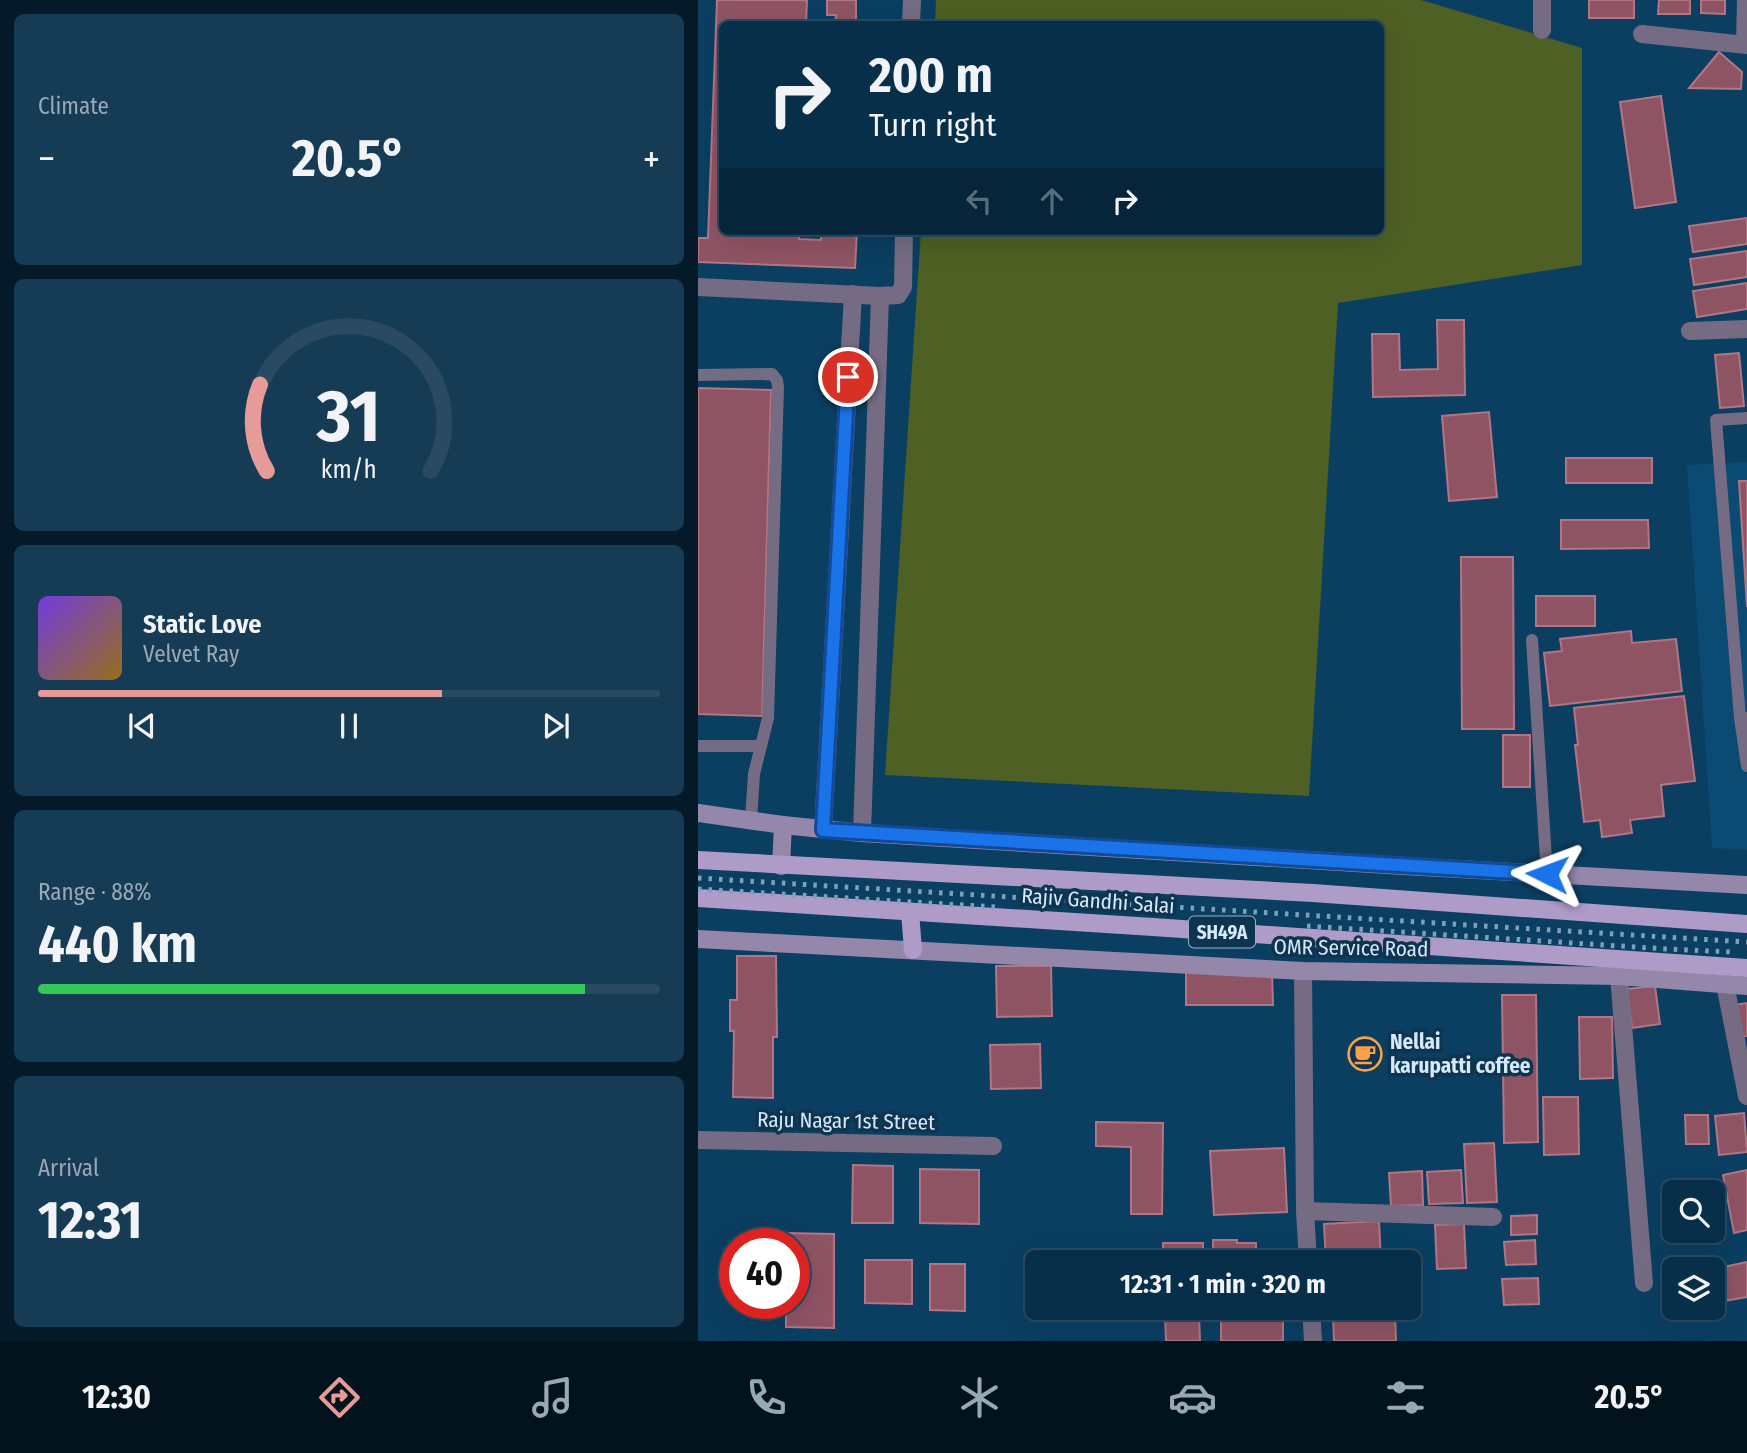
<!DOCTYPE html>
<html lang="en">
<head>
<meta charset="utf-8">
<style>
  body { margin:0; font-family:"Fira Sans Condensed",sans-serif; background:#163b54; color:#f1f3f6; height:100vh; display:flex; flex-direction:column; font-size:26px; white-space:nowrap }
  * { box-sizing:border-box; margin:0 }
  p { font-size:23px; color:#98a9b5 }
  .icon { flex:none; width:38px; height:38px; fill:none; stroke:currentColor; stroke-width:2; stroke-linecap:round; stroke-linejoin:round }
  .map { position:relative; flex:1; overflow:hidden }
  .sheet { display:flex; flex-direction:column; gap:14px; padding:14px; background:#041a29; width:698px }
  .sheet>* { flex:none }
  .top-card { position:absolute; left:21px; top:21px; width:665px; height:214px; border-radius:10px; box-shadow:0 7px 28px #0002,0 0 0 2px #294a62; background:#082f4a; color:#f1f3f6; overflow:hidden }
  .controls { position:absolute; left:964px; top:1180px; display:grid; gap:14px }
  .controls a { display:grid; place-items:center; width:63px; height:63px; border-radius:10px; background:#082f4a; box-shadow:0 7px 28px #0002,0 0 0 2px #294a62; font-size:35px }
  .speed { position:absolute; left:21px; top:1228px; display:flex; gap:14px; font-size:35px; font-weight:700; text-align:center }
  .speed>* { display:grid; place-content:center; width:91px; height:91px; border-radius:50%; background:#082f4a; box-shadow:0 7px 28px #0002,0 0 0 2px #294a62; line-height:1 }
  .speed .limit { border:10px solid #d22; background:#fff; color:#111 }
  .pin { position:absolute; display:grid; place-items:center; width:60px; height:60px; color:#fff; margin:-30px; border:4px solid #fff; border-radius:50%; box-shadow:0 2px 7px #0007 }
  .me { position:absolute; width:77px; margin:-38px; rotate:273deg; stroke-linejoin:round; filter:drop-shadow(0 0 5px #0008) }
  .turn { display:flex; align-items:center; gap:24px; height:147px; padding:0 35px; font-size:32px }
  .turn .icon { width:91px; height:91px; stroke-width:2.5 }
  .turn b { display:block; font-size:49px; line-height:60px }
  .lanes { display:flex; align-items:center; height:66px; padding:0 35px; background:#0003; justify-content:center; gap:35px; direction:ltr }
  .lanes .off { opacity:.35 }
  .big { font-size:52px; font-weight:700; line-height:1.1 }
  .sheet .tile { flex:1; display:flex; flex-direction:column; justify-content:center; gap:10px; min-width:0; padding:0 24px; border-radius:10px; background:#163b54 }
  .sheet .dial { align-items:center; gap:0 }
  .dial svg { height:182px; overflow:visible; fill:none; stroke:#294a62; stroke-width:7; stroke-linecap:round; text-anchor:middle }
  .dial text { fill:#f1f3f6; stroke:none }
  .song { display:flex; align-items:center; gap:21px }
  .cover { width:84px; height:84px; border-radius:10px; background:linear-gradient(135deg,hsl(260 70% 55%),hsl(40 70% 35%)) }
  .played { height:7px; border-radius:4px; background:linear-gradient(90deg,#e69b98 65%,#294a62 65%) }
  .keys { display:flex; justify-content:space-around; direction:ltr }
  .heat { display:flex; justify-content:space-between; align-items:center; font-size:38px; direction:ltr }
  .charge { height:10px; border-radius:5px; background:linear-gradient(90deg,#34c759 88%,#294a62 0) }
  .trip { position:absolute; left:327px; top:1250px; width:396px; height:70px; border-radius:10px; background:#082f4a; box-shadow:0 7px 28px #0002,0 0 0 2px #294a62; font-weight:700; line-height:70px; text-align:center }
  .tab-bar { display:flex; height:112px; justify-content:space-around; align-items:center; background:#03131e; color:#98a9b5 }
  .tab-bar .icon { width:49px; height:49px }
  .tab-bar .selected { color:#e69b98 }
  .tab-bar b { font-size:32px; color:#f1f3f6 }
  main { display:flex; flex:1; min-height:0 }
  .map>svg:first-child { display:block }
</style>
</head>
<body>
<main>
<section class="sheet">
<div class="tile"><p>Climate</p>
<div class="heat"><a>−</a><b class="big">20.5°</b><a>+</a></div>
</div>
<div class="tile dial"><svg viewBox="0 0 100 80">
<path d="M14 69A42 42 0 1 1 86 69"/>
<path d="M14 69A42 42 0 0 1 11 31" stroke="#e69b98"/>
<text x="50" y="56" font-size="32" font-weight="700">31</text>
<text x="50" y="72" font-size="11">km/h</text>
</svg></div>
<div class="tile">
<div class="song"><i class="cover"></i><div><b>Static Love</b><p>Velvet Ray</p></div></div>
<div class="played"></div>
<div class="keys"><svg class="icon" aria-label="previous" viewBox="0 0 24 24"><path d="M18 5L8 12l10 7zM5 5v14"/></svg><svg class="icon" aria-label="pause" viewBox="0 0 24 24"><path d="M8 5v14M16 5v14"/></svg><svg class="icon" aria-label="next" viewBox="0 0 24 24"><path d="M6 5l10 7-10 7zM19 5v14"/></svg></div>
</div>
<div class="tile"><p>Range · 88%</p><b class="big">440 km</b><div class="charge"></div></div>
<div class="tile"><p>Arrival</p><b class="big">12:31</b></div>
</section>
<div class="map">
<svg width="1049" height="1341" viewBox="0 0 1049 1341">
  <rect width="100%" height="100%" fill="#0a3f62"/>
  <polygon fill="#0b4a72" points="1049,462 1049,850 1014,848 989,465"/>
  <polygon fill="#4e6023" points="238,0 723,0 884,48 884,265 640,303 611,796 187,775 223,231 682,231 682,24 237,24"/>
  <g fill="#8f5464" stroke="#b37584" stroke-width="2">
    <polygon points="19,0 109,0 108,24 24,24 24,231 101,231 101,239 123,240 123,231 159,231 157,268 0,262 0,238 10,238"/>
    <polygon points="129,0 158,0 158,24 137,24 138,15 129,15"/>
    <rect x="891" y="0" width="45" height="18"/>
    <polygon points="961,0 992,0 992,14 960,14"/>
    <polygon points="1003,0 1027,0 1027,14 1003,13"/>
    <polygon points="1021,52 1044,72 1043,89 991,88"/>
    <polygon points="963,96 978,202 937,208 922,102"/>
    <polygon points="1049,218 1049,244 995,252 991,226"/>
    <polygon points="1049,251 1049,277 996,285 992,259"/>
    <polygon points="1049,283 1049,309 999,317 995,291"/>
    <polygon points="739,320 766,320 767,395 675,397 674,334 701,334 702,370 740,369"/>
    <polygon points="1041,353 1046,406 1022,408 1017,355"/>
    <polygon points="0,388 73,390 64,716 0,714"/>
    <polygon points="791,412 799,497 751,501 744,416"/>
    <rect x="868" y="458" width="86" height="25"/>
    <polygon points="1041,481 1049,481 1049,607"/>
    <polygon points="863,520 950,520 951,548 863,549"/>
    <polygon points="763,557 815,557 816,729 764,729"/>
    <rect x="838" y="596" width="59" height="30"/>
    <polygon points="933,631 934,643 978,639 984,691 852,706 846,653 864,651 862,639"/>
    <polygon points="986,696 997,781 963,785 966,816 932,820 934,833 904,837 902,820 886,822 877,745 880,745 876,708"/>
    <rect x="805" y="735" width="27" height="52"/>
    <polygon points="39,956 78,956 79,1037 75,1037 75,1098 35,1097 36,1031 32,1031 32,1000 39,1000"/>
    <polygon points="298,966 353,966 354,1016 299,1017"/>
    <polygon points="574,971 575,1005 488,1005 488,972"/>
    <polygon points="957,986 962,1024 934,1028 929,989"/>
    <polygon points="804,995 838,995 840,1142 806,1143"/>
    <polygon points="1049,1003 1049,1036 1040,1037 1036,1005"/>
    <polygon points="881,1017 914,1017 915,1078 882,1079"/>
    <polygon points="342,1044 343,1088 293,1089 292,1045"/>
    <polygon points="845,1097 880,1097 881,1154 846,1155"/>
    <polygon points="1046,1113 1049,1152 1021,1155 1017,1116"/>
    <polygon points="987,1115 1010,1115 1011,1144 988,1144"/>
    <polygon points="398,1122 465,1123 464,1214 433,1214 433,1147 398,1146"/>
    <polygon points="796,1143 799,1202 769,1203 766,1144"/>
    <polygon points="586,1148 589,1212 516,1215 512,1151"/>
    <polygon points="155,1165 195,1166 195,1223 154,1223"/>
    <polygon points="222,1169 281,1170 281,1224 222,1223"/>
    <polygon points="763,1170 765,1203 731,1204 729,1172"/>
    <polygon points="1049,1170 1049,1230 1036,1233 1025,1175"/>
    <polygon points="724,1171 725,1205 693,1206 691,1173"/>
    <polygon points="839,1215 839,1234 813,1235 813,1216"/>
    <polygon points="681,1221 683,1262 628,1262 626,1224"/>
    <polygon points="766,1224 768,1268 739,1269 737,1225"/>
    <polygon points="89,1233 136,1234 136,1328 88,1327 88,1304 96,1304 96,1244 89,1244"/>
    <polygon points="515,1240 539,1240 539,1243 558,1243 558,1262 515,1262"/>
    <polygon points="837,1240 838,1264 808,1265 806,1242"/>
    <rect x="465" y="1243" width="40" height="19"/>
    <polygon points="167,1260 214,1260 214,1304 167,1303"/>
    <polygon points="1049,1262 1049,1297 1015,1303 1015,1269"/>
    <polygon points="232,1264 267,1264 267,1311 232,1310"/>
    <polygon points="840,1278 841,1304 806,1305 804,1279"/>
    <polygon points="585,1312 585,1341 523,1341 523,1313"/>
    <polygon points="501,1314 502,1341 468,1341 467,1315"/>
    <polygon points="697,1314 698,1341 636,1341 635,1317"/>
  </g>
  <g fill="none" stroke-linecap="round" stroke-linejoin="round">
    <g stroke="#756c83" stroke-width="12">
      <polyline points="0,375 74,374 79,380 80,387 70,718 56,774 53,820"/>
      <polyline points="834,640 849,875"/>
      <polyline points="1042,718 1018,420 1049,418"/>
      <polyline points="1048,718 1042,718 1049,766"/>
      <polyline points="0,746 63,746"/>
    </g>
    <g stroke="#756c83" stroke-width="18">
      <polyline points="844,0 844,30"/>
      <polyline points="213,24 214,0"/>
      <polyline points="944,34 1049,45"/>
      <polyline points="1047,44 1048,0"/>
      <polyline points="0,287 182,296 200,295 205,287 206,231"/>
      <polyline points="992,331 1049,329"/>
      <polyline points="125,830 155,294"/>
      <polyline points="164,833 182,296"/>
      <polyline points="605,971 607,1211 610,1262"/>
      <polyline points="921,976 946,1283"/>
      <polyline points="1027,984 1049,1096"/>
      <polyline points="0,1140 295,1146"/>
      <polyline points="607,1211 795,1217"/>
      <polyline points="613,1307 615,1341"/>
    </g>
    <g stroke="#9587aa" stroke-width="18">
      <polyline points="0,813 85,825 164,833 706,866 1049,885"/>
      <polyline points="83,866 85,825"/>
      <polyline points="0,939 605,971 921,976 1049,986"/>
    </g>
    <g stroke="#ae9bc8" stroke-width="18">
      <polyline points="0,860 615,893 1049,924"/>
      <polyline points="0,898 455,927 1049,968"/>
      <polyline points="212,912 215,950"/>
    </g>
    <g stroke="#7ea0b9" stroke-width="5" stroke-dasharray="3.5 7" stroke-linecap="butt">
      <polyline points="0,878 1049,942"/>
      <polyline points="0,889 298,907"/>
      <polyline points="609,926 969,949 1035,952"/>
    </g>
  </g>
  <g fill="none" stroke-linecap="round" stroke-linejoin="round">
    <defs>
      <polyline id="route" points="150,377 125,830 849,874"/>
    </defs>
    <use href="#route" stroke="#114b97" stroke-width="18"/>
    <use href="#route" stroke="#1a73e8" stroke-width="12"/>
  </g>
  <defs>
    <symbol id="cafe-ring" viewBox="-11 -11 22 22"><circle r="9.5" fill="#0e344f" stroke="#f7a148" stroke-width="1.5"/><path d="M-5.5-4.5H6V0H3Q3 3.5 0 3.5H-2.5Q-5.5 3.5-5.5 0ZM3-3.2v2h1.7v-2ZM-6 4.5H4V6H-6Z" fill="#f7a148"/></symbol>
  </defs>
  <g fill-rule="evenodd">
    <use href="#cafe-ring" x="648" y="1035" width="38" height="38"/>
  </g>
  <g text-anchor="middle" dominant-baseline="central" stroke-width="7" stroke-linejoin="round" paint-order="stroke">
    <rect fill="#0e344f" stroke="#99b3c7" stroke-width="2" x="491" y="916.5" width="66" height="31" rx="5"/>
    <g font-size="19" font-weight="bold" fill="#d5e9fa">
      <text x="524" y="932">SH49A</text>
    </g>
    <g font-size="21" fill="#d5e9fa" stroke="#0e344f">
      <text transform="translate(400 901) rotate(4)">Rajiv Gandhi Salai</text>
      <text transform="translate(653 948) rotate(1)">OMR Service Road</text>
      <text transform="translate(148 1121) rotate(1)">Raju Nagar 1st Street</text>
    </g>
    <g font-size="21" font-weight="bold" fill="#d5e9fa" stroke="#0e344f" text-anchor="start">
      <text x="692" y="1042">Nellai<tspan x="692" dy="24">karupatti coffee</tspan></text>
    </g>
  </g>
</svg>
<div class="controls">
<a><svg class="icon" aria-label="search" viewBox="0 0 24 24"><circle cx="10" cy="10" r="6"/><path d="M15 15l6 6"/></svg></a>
<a><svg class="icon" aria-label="layers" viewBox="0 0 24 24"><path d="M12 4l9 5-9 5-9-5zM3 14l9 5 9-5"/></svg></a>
</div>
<div class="speed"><div class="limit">40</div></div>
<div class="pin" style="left:150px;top:377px;background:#d93025"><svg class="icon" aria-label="arrive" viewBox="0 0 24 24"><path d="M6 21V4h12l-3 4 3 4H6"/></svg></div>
<svg class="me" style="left:849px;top:874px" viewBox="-20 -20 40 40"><path d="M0-17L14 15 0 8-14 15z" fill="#1a73e8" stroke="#fff" stroke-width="4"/></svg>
<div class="trip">12:31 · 1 min · 320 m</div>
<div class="top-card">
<div class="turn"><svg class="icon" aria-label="right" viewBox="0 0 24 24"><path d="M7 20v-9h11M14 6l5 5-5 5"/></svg><div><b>200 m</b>Turn right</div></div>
<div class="lanes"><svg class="icon off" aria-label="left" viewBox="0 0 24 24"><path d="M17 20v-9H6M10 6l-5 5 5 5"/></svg><svg class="icon off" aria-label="ahead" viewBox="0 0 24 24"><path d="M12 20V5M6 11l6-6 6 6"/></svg><svg class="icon" aria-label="right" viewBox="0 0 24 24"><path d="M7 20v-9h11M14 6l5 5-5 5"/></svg></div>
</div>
</div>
</main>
<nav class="tab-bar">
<b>12:30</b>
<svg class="icon selected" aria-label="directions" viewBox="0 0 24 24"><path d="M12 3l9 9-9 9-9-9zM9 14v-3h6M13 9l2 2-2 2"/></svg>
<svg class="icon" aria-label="music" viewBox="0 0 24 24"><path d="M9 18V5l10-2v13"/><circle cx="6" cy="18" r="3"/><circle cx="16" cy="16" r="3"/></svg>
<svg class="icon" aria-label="phone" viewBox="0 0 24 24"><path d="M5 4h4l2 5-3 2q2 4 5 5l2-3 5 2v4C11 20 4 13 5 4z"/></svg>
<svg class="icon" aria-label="climate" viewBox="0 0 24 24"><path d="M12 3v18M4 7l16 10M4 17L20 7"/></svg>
<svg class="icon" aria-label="car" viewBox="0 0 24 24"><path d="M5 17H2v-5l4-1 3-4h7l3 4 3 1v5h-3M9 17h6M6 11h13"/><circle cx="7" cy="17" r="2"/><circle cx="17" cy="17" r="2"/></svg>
<svg class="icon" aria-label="filters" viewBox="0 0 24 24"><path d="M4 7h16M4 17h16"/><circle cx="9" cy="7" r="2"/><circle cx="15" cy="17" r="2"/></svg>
<b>20.5°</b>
</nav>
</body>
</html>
